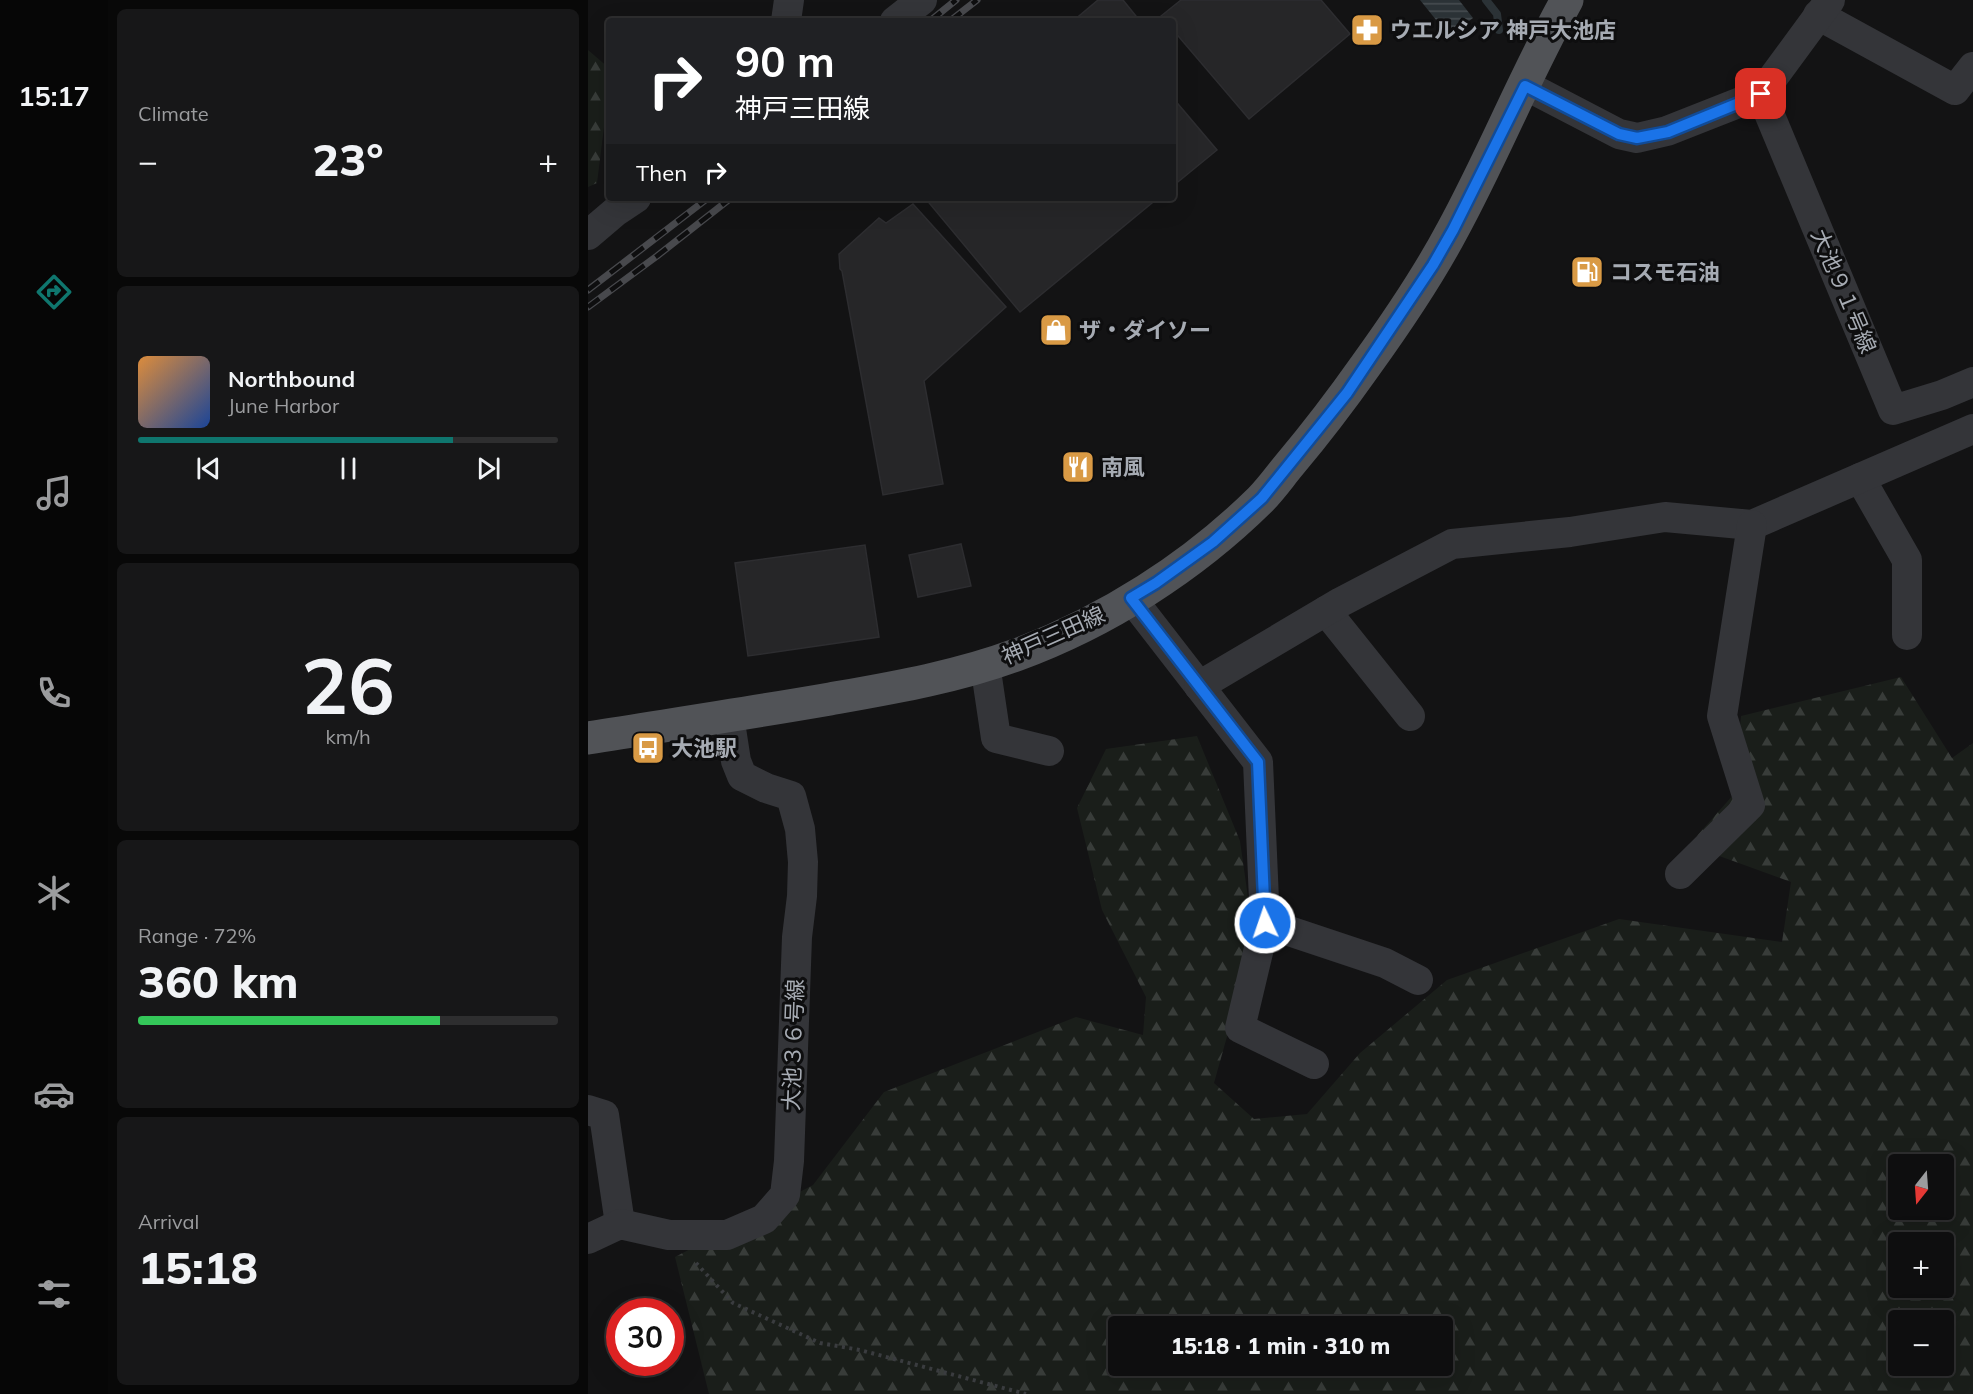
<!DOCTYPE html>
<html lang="en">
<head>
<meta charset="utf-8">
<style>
  body { margin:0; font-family:Mulish,"Noto Sans JP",sans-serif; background:#171718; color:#f1f3f6; height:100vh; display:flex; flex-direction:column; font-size:22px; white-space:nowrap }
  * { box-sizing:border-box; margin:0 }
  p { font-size:20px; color:#9b9c9e }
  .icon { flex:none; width:33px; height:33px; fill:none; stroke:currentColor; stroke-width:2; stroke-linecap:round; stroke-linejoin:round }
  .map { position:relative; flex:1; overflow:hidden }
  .panel { display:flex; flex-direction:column; gap:9px; padding:9px; background:#080808; width:480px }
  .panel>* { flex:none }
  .hud { position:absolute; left:18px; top:18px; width:570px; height:183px; border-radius:6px; box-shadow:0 6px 24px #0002,0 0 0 2px #2e2e2f; background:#202124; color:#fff; overflow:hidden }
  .needle { width:39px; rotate:197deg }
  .fabs { position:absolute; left:1300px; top:1154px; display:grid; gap:12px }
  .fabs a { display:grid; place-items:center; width:66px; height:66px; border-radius:6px; background:#0e0e0f; box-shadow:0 6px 24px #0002,0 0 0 2px #2e2e2f; font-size:30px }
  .speed { position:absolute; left:18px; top:1298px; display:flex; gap:12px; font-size:30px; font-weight:700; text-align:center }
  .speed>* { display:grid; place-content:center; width:78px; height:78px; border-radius:50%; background:#0e0e0f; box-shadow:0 6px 24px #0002,0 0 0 2px #2e2e2f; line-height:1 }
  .speed .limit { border:9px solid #d22; background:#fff; color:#111 }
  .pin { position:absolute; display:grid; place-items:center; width:51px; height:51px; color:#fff; margin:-26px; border-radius:12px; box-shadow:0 3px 9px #0006 }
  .me { position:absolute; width:66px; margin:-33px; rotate:357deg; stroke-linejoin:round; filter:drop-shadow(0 0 4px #0008) }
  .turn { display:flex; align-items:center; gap:21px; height:126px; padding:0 30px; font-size:27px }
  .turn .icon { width:78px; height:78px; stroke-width:2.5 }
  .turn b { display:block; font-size:42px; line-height:51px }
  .then { display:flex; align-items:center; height:57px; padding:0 30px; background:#0003; gap:12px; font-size:22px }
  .big { font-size:45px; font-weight:800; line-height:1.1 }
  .panel .widget { flex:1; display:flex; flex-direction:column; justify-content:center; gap:9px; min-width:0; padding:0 21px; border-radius:9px; background:#171718 }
  .panel .dial { align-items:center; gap:0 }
  .dial b { font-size:78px; line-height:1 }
  .song { display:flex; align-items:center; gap:18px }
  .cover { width:72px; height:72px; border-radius:9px; background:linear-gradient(135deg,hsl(30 70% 55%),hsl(220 70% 35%)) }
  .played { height:6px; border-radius:3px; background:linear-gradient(90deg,#0f766e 75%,#2e2e2f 75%) }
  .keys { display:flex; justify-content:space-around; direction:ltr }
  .heat { display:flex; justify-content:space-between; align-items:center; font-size:33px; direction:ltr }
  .charge { height:9px; border-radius:4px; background:linear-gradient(90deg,#34c759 72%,#2e2e2f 0) }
  .trip { position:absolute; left:520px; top:1316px; width:345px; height:60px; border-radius:6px; background:#0e0e0f; box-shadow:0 6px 24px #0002,0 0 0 2px #2e2e2f; font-weight:800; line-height:60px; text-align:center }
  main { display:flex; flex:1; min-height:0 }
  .tabs { display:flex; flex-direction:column; width:108px; justify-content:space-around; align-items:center; background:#060606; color:#9b9c9e }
  .tabs .icon { width:42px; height:42px }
  .tabs .on { color:#0f766e }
  .tabs b { font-size:27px; color:#f1f3f6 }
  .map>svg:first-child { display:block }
</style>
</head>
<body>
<main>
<nav class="tabs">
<b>15:17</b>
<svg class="icon on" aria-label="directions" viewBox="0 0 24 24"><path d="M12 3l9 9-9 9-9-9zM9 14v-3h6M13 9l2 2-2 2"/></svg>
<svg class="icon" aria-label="music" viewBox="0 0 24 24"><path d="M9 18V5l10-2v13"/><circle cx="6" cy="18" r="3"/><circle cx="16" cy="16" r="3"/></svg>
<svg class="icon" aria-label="phone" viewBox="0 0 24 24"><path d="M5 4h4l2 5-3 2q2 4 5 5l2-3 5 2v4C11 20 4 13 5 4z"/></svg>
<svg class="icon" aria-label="climate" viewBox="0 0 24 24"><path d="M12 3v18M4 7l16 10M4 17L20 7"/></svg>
<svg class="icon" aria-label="car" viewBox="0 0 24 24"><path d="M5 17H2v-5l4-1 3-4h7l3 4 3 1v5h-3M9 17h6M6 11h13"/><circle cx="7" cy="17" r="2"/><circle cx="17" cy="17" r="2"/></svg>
<svg class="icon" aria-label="filters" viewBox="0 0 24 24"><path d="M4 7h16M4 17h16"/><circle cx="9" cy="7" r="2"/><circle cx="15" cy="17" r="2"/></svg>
</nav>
<section class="panel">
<div class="widget"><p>Climate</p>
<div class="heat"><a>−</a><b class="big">23°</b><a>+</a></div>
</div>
<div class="widget">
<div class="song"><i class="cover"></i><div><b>Northbound</b><p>June Harbor</p></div></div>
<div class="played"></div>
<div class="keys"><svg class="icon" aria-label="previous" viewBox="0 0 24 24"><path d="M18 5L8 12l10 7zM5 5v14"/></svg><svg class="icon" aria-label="pause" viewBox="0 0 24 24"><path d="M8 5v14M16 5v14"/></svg><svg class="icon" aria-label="next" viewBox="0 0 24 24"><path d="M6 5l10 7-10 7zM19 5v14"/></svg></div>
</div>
<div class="widget dial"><b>26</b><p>km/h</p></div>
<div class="widget"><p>Range · 72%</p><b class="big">360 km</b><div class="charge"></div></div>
<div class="widget"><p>Arrival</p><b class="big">15:18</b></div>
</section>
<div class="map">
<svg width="1385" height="1394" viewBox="0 0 1385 1394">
  <defs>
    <pattern id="forest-firs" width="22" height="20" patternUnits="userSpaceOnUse" patternTransform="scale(1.5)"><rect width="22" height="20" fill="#1a1e1a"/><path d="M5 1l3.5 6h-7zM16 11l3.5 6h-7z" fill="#383c39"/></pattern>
    <pattern id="water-rules" width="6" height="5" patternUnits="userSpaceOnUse" patternTransform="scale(1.5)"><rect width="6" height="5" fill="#2b3236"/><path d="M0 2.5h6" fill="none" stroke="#474d51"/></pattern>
  </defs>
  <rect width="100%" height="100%" fill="#131314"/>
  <g fill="url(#forest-firs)" fill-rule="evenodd">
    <polygon points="0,50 21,68 21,87 9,183 0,187"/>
    <path d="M1313,677l51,81 21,-15v651h-1264l-34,-137 138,-72 71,-93 192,-75 67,18 3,-38 -44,-87 -25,-102 29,-59 91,-13 43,105 14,99 -40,143 40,36 53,-5 53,-61 87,-73 172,-61 163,23 9,-60 -102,-37 45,-51 7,-78zM1311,1164h45v45h-45zM1311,1242h45v45h-45zM1311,1320h45v45h-45zM531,1326h324v39h-324z"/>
  </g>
  <polygon fill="url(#water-rules)" points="832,0 871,0 885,18 861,36"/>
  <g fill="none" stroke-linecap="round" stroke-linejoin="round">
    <polyline stroke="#2b3236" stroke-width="8" points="898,0 909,14 911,30"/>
  </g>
  <g fill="#262628" stroke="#2d2d30" stroke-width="1.5">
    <polygon points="510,0 535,0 552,21 485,21"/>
    <polygon points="593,0 733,0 762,34 661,119 585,30 585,21 577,21 573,16"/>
    <polygon points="585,98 629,150 585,186"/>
    <polygon points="337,198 570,198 432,312"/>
    <polygon points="325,204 418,307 336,381 355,484 295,495 254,271 252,269 251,254 291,218 298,223"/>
    <polygon points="373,544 383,586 330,597 321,555"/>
    <polygon points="277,545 291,637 160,656 147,563"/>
  </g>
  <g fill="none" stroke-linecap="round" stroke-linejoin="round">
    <polyline stroke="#3a3c3f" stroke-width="4" stroke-dasharray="3 4.5" stroke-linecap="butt" points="108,1263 145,1303 232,1343 272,1350 438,1394"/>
    <g stroke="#343539" stroke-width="30">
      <polyline points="1230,15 1367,90 1385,67"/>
      <polyline points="198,21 201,0"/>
      <polyline points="307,21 334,0"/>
      <polyline points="937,85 1031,134 1049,138 1079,131 1173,94 1242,0"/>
      <polyline points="1173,94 1305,410 1354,395 1385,382"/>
      <polyline points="0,235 27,212 48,198"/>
      <polyline points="1272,478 1319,560 1319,635"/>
      <polyline points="543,598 670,762 677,923 652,1028 726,1064"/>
      <polyline points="738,611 822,716"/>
      <polyline points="397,664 408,738 461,751"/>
      <polyline points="611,686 753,602 864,544 982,532 1077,517 1164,525 1385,429"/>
      <polyline points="1092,874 1162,805 1134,716 1164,525"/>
      <polyline points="677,923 797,963 830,980"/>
      <polyline points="0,1110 16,1115 32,1224"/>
      <polyline points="0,1239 32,1224 81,1235 139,1235 176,1219 197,1195 201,1161 209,937 214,896 215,862 212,829 203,796 178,788 154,776 148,761 141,716"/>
    </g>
    <path stroke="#515357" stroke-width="33" d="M0,738c81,-13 161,-25 242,-39 62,-11 127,-22 186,-44 90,-33 176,-88 244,-155 11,-11 20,-24 30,-36 27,-32 52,-65 76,-99 31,-43 61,-87 86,-134 41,-75 73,-156 115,-231"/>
    <defs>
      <g id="rail">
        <polyline points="342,21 368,0"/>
        <polyline points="362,21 389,0"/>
        <polyline points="0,290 120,198"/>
        <polyline points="0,307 69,256 143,198"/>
      </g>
    </defs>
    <use href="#rail" stroke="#48494d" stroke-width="7"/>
    <use href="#rail" stroke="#0e0e0f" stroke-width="4.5" stroke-dasharray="14" stroke-linecap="butt"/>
  </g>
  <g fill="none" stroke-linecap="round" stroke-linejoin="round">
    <defs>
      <polyline id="route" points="677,923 670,762 543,598 568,583 625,542 674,498 759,393 845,265 865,230 937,86 1031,134 1049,138 1080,132 1173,94"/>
    </defs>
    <use href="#route" stroke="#114b97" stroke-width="15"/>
    <use href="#route" stroke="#1a73e8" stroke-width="10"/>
  </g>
  <defs>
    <symbol id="pharmacy-square" viewBox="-11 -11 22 22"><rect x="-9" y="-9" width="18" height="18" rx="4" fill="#d99a45" stroke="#0e0e0f"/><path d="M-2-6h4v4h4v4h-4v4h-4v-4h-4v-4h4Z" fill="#fff"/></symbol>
    <symbol id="fuel-square" viewBox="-11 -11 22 22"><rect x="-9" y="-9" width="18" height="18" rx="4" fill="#d99a45" stroke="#0e0e0f"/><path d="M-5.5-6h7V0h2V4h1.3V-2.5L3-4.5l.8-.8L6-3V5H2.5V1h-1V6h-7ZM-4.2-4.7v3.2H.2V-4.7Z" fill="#fff"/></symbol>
    <symbol id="shop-square" viewBox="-11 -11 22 22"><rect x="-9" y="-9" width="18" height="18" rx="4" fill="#d99a45" stroke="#0e0e0f"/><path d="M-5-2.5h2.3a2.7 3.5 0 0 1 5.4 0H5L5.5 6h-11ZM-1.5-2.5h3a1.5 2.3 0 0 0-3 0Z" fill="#fff"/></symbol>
    <symbol id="restaurant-square" viewBox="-11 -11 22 22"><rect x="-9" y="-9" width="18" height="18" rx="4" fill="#d99a45" stroke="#0e0e0f"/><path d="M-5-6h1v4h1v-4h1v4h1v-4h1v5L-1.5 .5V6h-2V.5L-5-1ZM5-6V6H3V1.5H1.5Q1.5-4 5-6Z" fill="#fff"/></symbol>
    <symbol id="bus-square" viewBox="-11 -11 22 22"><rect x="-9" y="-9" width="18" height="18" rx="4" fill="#d99a45" stroke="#0e0e0f"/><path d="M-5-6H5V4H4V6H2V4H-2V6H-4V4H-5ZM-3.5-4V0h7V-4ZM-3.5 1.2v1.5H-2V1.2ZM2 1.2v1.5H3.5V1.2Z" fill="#fff"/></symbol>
  </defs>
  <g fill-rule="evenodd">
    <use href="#pharmacy-square" x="760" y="11" width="38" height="38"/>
    <use href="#fuel-square" x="980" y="253" width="38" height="38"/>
    <use href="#shop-square" x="449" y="311" width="38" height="38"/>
    <use href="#restaurant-square" x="471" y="448" width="38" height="38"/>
    <use href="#bus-square" x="41" y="729" width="38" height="38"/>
  </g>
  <g text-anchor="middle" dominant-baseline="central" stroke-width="6" stroke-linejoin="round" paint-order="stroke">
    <g font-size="22" font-weight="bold" fill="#a6abb3" stroke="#0e0e0f" text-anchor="start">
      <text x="802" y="30">ウエルシア 神戸大池店</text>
      <text x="1022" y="272">コスモ石油</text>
      <text x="491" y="330">ザ・ダイソー</text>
      <text x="513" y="467">南風</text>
      <text x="83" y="748">大池駅</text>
    </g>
    <g font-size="22" fill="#a6abb3" stroke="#0e0e0f">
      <text transform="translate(1256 291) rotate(67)">大池９１号線</text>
      <text transform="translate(465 635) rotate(-24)">神戸三田線</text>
      <text transform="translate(205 1045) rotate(-88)">大池３６号線</text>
    </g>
  </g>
</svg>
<div class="fabs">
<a><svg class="needle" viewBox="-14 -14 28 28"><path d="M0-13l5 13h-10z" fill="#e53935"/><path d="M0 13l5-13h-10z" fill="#9b9c9e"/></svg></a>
<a>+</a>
<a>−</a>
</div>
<div class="speed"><div class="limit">30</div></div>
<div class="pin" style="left:1173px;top:94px;background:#d93025"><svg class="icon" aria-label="arrive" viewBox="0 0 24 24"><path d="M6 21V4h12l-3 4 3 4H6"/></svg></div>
<svg class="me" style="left:677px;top:923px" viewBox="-20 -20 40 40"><circle r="17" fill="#1a73e8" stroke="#fff" stroke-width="3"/><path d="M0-11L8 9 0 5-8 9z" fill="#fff"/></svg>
<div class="trip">15:18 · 1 min · 310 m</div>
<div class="hud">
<div class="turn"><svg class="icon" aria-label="right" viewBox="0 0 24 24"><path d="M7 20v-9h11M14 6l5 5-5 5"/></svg><div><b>90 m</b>神戸三田線</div></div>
<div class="then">Then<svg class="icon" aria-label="right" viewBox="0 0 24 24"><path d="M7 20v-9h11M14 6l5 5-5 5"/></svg></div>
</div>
</div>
</main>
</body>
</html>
